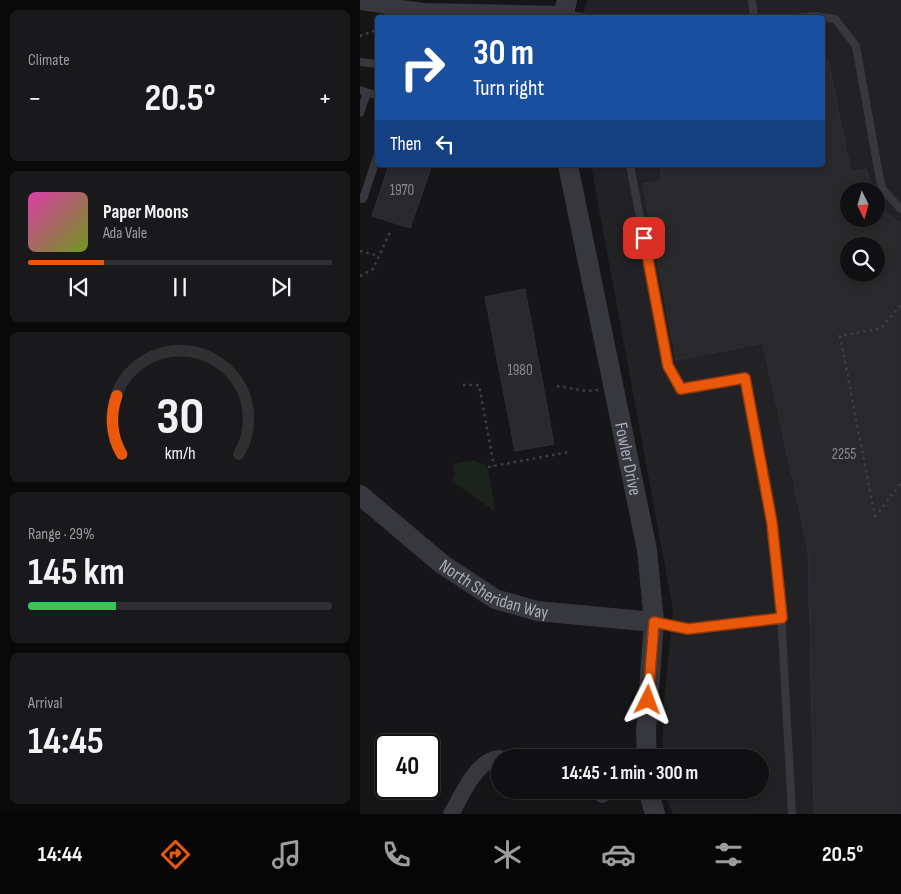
<!DOCTYPE html>
<html lang="en">
<head>
<meta charset="utf-8">
<style>
  body { margin:0; font-family:"Sofia Sans Condensed",sans-serif; background:#19191b; color:#f1f3f6; height:100vh; display:flex; flex-direction:column; font-size:19px; white-space:nowrap }
  * { box-sizing:border-box; margin:0 }
  p { font-size:16px; color:#9c9d9f }
  .icon { flex:none; width:28px; height:28px; fill:none; stroke:currentColor; stroke-width:2; stroke-linecap:round; stroke-linejoin:round }
  .map { position:relative; flex:1; overflow:hidden }
  .sheet { display:flex; flex-direction:column; gap:10px; padding:10px; background:#09090a; width:360px }
  .sheet>* { flex:none }
  .banner { position:absolute; left:15px; top:15px; width:450px; height:152px; border-radius:5px; box-shadow:0 2px 8px #0003,0 0 0 1px #303032; background:#1a4fa0; color:#fff; overflow:hidden }
  .needle { width:32px; rotate:175deg }
  .fabs { position:absolute; left:480px; top:182px; display:grid; gap:10px }
  .fabs a { display:grid; place-items:center; width:45px; height:45px; border-radius:50%; background:#101012; box-shadow:0 2px 8px #0003,0 0 0 1px #303032; font-size:25px }
  .speed { position:absolute; left:15px; top:734px; display:flex; gap:10px; font-size:25px; font-weight:700; text-align:center }
  .speed>* { display:grid; place-content:center; width:65px; height:65px; border-radius:50%; background:#101012; box-shadow:0 2px 8px #0003,0 0 0 1px #303032; line-height:1 }
  .speed .limit { border:2px solid #111; border-radius:8px; background:#fff; color:#111 }
  .pin { position:absolute; display:grid; place-items:center; width:42px; height:42px; color:#fff; margin:-21px; border-radius:10px; box-shadow:0 2px 8px #0006 }
  .me { position:absolute; width:55px; margin:-28px; rotate:3deg; stroke-linejoin:round; filter:drop-shadow(0 0 4px #0008) }
  .turn { display:flex; align-items:center; gap:18px; height:105px; padding:0 15px; font-size:22px }
  .turn .icon { width:65px; height:65px; stroke-width:2.5 }
  .turn b { display:block; font-size:35px; line-height:42px }
  .then { display:flex; align-items:center; height:48px; padding:0 15px; background:#0003; gap:10px; font-size:19px }
  .big { font-size:38px; font-weight:700; line-height:1.1 }
  .sheet .widget { flex:1; display:flex; flex-direction:column; justify-content:center; gap:8px; min-width:0; padding:0 18px; border-radius:8px; background:#19191b }
  .sheet .dial { align-items:center; gap:0 }
  .dial svg { height:130px; overflow:visible; fill:none; stroke:#303032; stroke-width:7; stroke-linecap:round; text-anchor:middle }
  .dial text { fill:#f1f3f6; stroke:none }
  .song { display:flex; align-items:center; gap:15px }
  .cover { width:60px; height:60px; border-radius:8px; background:linear-gradient(135deg,hsl(320 70% 55%),hsl(80 70% 35%)) }
  .played { height:5px; border-radius:2px; background:linear-gradient(90deg,#ea580c 25%,#303032 25%) }
  .keys { display:flex; justify-content:space-around; direction:ltr }
  .heat { display:flex; justify-content:space-between; align-items:center; font-size:28px; direction:ltr }
  .charge { height:8px; border-radius:4px; background:linear-gradient(90deg,#34c759 29%,#303032 0) }
  .trip { position:absolute; left:131px; top:749px; width:278px; height:50px; border-radius:25px; background:#101012; box-shadow:0 2px 8px #0003,0 0 0 1px #303032; font-weight:700; line-height:50px; text-align:center }
  .tabs { display:flex; height:80px; justify-content:space-around; align-items:center; background:#060607; color:#9c9d9f }
  .tabs .icon { width:35px; height:35px }
  .tabs .on { color:#ea580c }
  .tabs b { font-size:22px; color:#f1f3f6 }
  main { display:flex; flex:1; min-height:0 }
  .map>svg:first-child { display:block }
</style>
</head>
<body>
<main>
<section class="sheet">
<div class="widget"><p>Climate</p>
<div class="heat"><a>−</a><b class="big">20.5°</b><a>+</a></div>
</div>
<div class="widget">
<div class="song"><i class="cover"></i><div><b>Paper Moons</b><p>Ada Vale</p></div></div>
<div class="played"></div>
<div class="keys"><svg class="icon" aria-label="previous" viewBox="0 0 24 24"><path d="M18 5L8 12l10 7zM5 5v14"/></svg><svg class="icon" aria-label="pause" viewBox="0 0 24 24"><path d="M8 5v14M16 5v14"/></svg><svg class="icon" aria-label="next" viewBox="0 0 24 24"><path d="M6 5l10 7-10 7zM19 5v14"/></svg></div>
</div>
<div class="widget dial"><svg viewBox="0 0 100 80">
<path d="M14 69A42 42 0 1 1 86 69"/>
<path d="M14 69A42 42 0 0 1 11 33" stroke="#ea580c"/>
<text x="50" y="56" font-size="32" font-weight="700">30</text>
<text x="50" y="72" font-size="11">km/h</text>
</svg></div>
<div class="widget"><p>Range · 29%</p><b class="big">145 km</b><div class="charge"></div></div>
<div class="widget"><p>Arrival</p><b class="big">14:45</b></div>
</section>
<div class="map">
<svg width="541" height="814" viewBox="0 0 541 814">
  <rect width="100%" height="100%" fill="#161618"/>
  <path fill="#222225" fill-rule="evenodd" d="M227,0h314v814h-228l-11,-24h98v-32l-98,-1 2,-56 9,-91 -82,-445h231v-147h-240zM489,191h27v28h-27zM489,246h27v28h-27z"/>
  <polygon fill="#1c231d" points="113,460 127,466 135,508 133,510 92,481 95,474 93,464"/>
  <g fill="#29292c" stroke="#303034" fill-rule="evenodd">
    <path d="M462,60h6l23,112 15,-3 7,22h-24v28h27v-14l25,19v590h-87l-6,-265 -45,-206 -87,17 -33,-176 19,-3 -2,-16h162zM489,246h27v28h-27z"/>
    <polygon points="29,165 72,165 50,228 12,216"/>
    <polygon points="165,289 194,444 155,451 125,297"/>
  </g>
  <g fill="none" stroke-linecap="round" stroke-linejoin="round">
    <g stroke="#3d3f44" stroke-width="2.5" stroke-dasharray="2.5 4" stroke-linecap="butt">
      <polyline points="0,36 14,31 18,27"/>
      <polyline points="0,251 19,256"/>
      <polyline points="0,276 13,269 31,230"/>
      <polyline points="103,385 119,385 134,466"/>
      <polyline points="197,386 226,391 238,390"/>
      <polyline points="128,467 209,452"/>
      <polyline points="515,517 480,336 521,328 541,305"/>
      <polyline points="515,517 541,483"/>
    </g>
    <g stroke="#37383d" stroke-width="8">
      <polyline points="392,0 394,18"/>
      <polyline points="205,14 227,18"/>
      <polyline points="433,18 455,16 475,19 496,46 520,180 523,190 541,209"/>
      <polyline points="0,62 18,64"/>
      <polyline points="0,90 18,96"/>
      <polyline points="0,113 7,93"/>
      <polyline points="270,165 308,366 321,389 385,378 412,523 420,593 432,814"/>
      <polyline points="0,198 3,199 18,154"/>
      <polyline points="296,623 328,629 423,618"/>
    </g>
    <g stroke="#37383d" stroke-width="16">
      <polyline points="0,2 63,11 203,14"/>
      <polyline points="239,790 242,795"/>
      <path d="M91,814c11,-18 25,-55 49,-56"/>
    </g>
    <g stroke="#37383d" stroke-width="20">
      <polyline points="203,18 207,0"/>
      <path id="s1" d="M208,165l79,385 7,72 -8,109 1,27"/>
      <path id="s2" d="M0,495l82,69 53,35 42,12 117,11"/>
      <polyline points="288,790 295,814"/>
    </g>
  </g>
  <g fill="none" stroke-linecap="round" stroke-linejoin="round">
    <defs>
      <polyline id="route" points="284,238 308,366 321,389 385,378 412,523 422,618 328,629 294,622 288,700"/>
    </defs>
    <use href="#route" stroke="#983908" stroke-width="12"/>
    <use href="#route" stroke="#ea580c" stroke-width="9"/>
  </g>
  <g text-anchor="middle" dominant-baseline="central" stroke-width="5" stroke-linejoin="round" paint-order="stroke">
    <g font-size="15" fill="#888b94">
      <text x="42" y="190">1970</text>
      <text x="160" y="370">1980</text>
      <text x="484" y="454">2255</text>
    </g>
    <g font-size="18" fill="#a8adb8" stroke="#111113">
      <text stroke="none"><textPath href="#s1" startOffset="300">Fowler Drive</textPath></text>
      <text stroke="none"><textPath href="#s2" startOffset="166">North Sheridan Way</textPath></text>
    </g>
  </g>
</svg>
<div class="fabs">
<a><svg class="needle" viewBox="-14 -14 28 28"><path d="M0-13l5 13h-10z" fill="#e53935"/><path d="M0 13l5-13h-10z" fill="#9c9d9f"/></svg></a>
<a><svg class="icon" aria-label="search" viewBox="0 0 24 24"><circle cx="10" cy="10" r="6"/><path d="M15 15l6 6"/></svg></a>
</div>
<div class="speed"><div class="limit">40</div></div>
<div class="pin" style="left:284px;top:238px;background:#d93025"><svg class="icon" aria-label="arrive" viewBox="0 0 24 24"><path d="M6 21V4h12l-3 4 3 4H6"/></svg></div>
<svg class="me" style="left:288px;top:700px" viewBox="-20 -20 40 40"><path d="M0-17L14 15 0 8-14 15z" fill="#ea580c" stroke="#fff" stroke-width="4"/></svg>
<div class="trip">14:45 · 1 min · 300 m</div>
<div class="banner">
<div class="turn"><svg class="icon" aria-label="right" viewBox="0 0 24 24"><path d="M7 20v-9h11M14 6l5 5-5 5"/></svg><div><b>30 m</b>Turn right</div></div>
<div class="then">Then<svg class="icon" aria-label="left" viewBox="0 0 24 24"><path d="M17 20v-9H6M10 6l-5 5 5 5"/></svg></div>
</div>
</div>
</main>
<nav class="tabs">
<b>14:44</b>
<svg class="icon on" aria-label="directions" viewBox="0 0 24 24"><path d="M12 3l9 9-9 9-9-9zM9 14v-3h6M13 9l2 2-2 2"/></svg>
<svg class="icon" aria-label="music" viewBox="0 0 24 24"><path d="M9 18V5l10-2v13"/><circle cx="6" cy="18" r="3"/><circle cx="16" cy="16" r="3"/></svg>
<svg class="icon" aria-label="phone" viewBox="0 0 24 24"><path d="M5 4h4l2 5-3 2q2 4 5 5l2-3 5 2v4C11 20 4 13 5 4z"/></svg>
<svg class="icon" aria-label="climate" viewBox="0 0 24 24"><path d="M12 3v18M4 7l16 10M4 17L20 7"/></svg>
<svg class="icon" aria-label="car" viewBox="0 0 24 24"><path d="M5 17H2v-5l4-1 3-4h7l3 4 3 1v5h-3M9 17h6M6 11h13"/><circle cx="7" cy="17" r="2"/><circle cx="17" cy="17" r="2"/></svg>
<svg class="icon" aria-label="filters" viewBox="0 0 24 24"><path d="M4 7h16M4 17h16"/><circle cx="9" cy="7" r="2"/><circle cx="15" cy="17" r="2"/></svg>
<b>20.5°</b>
</nav>
</body>
</html>
